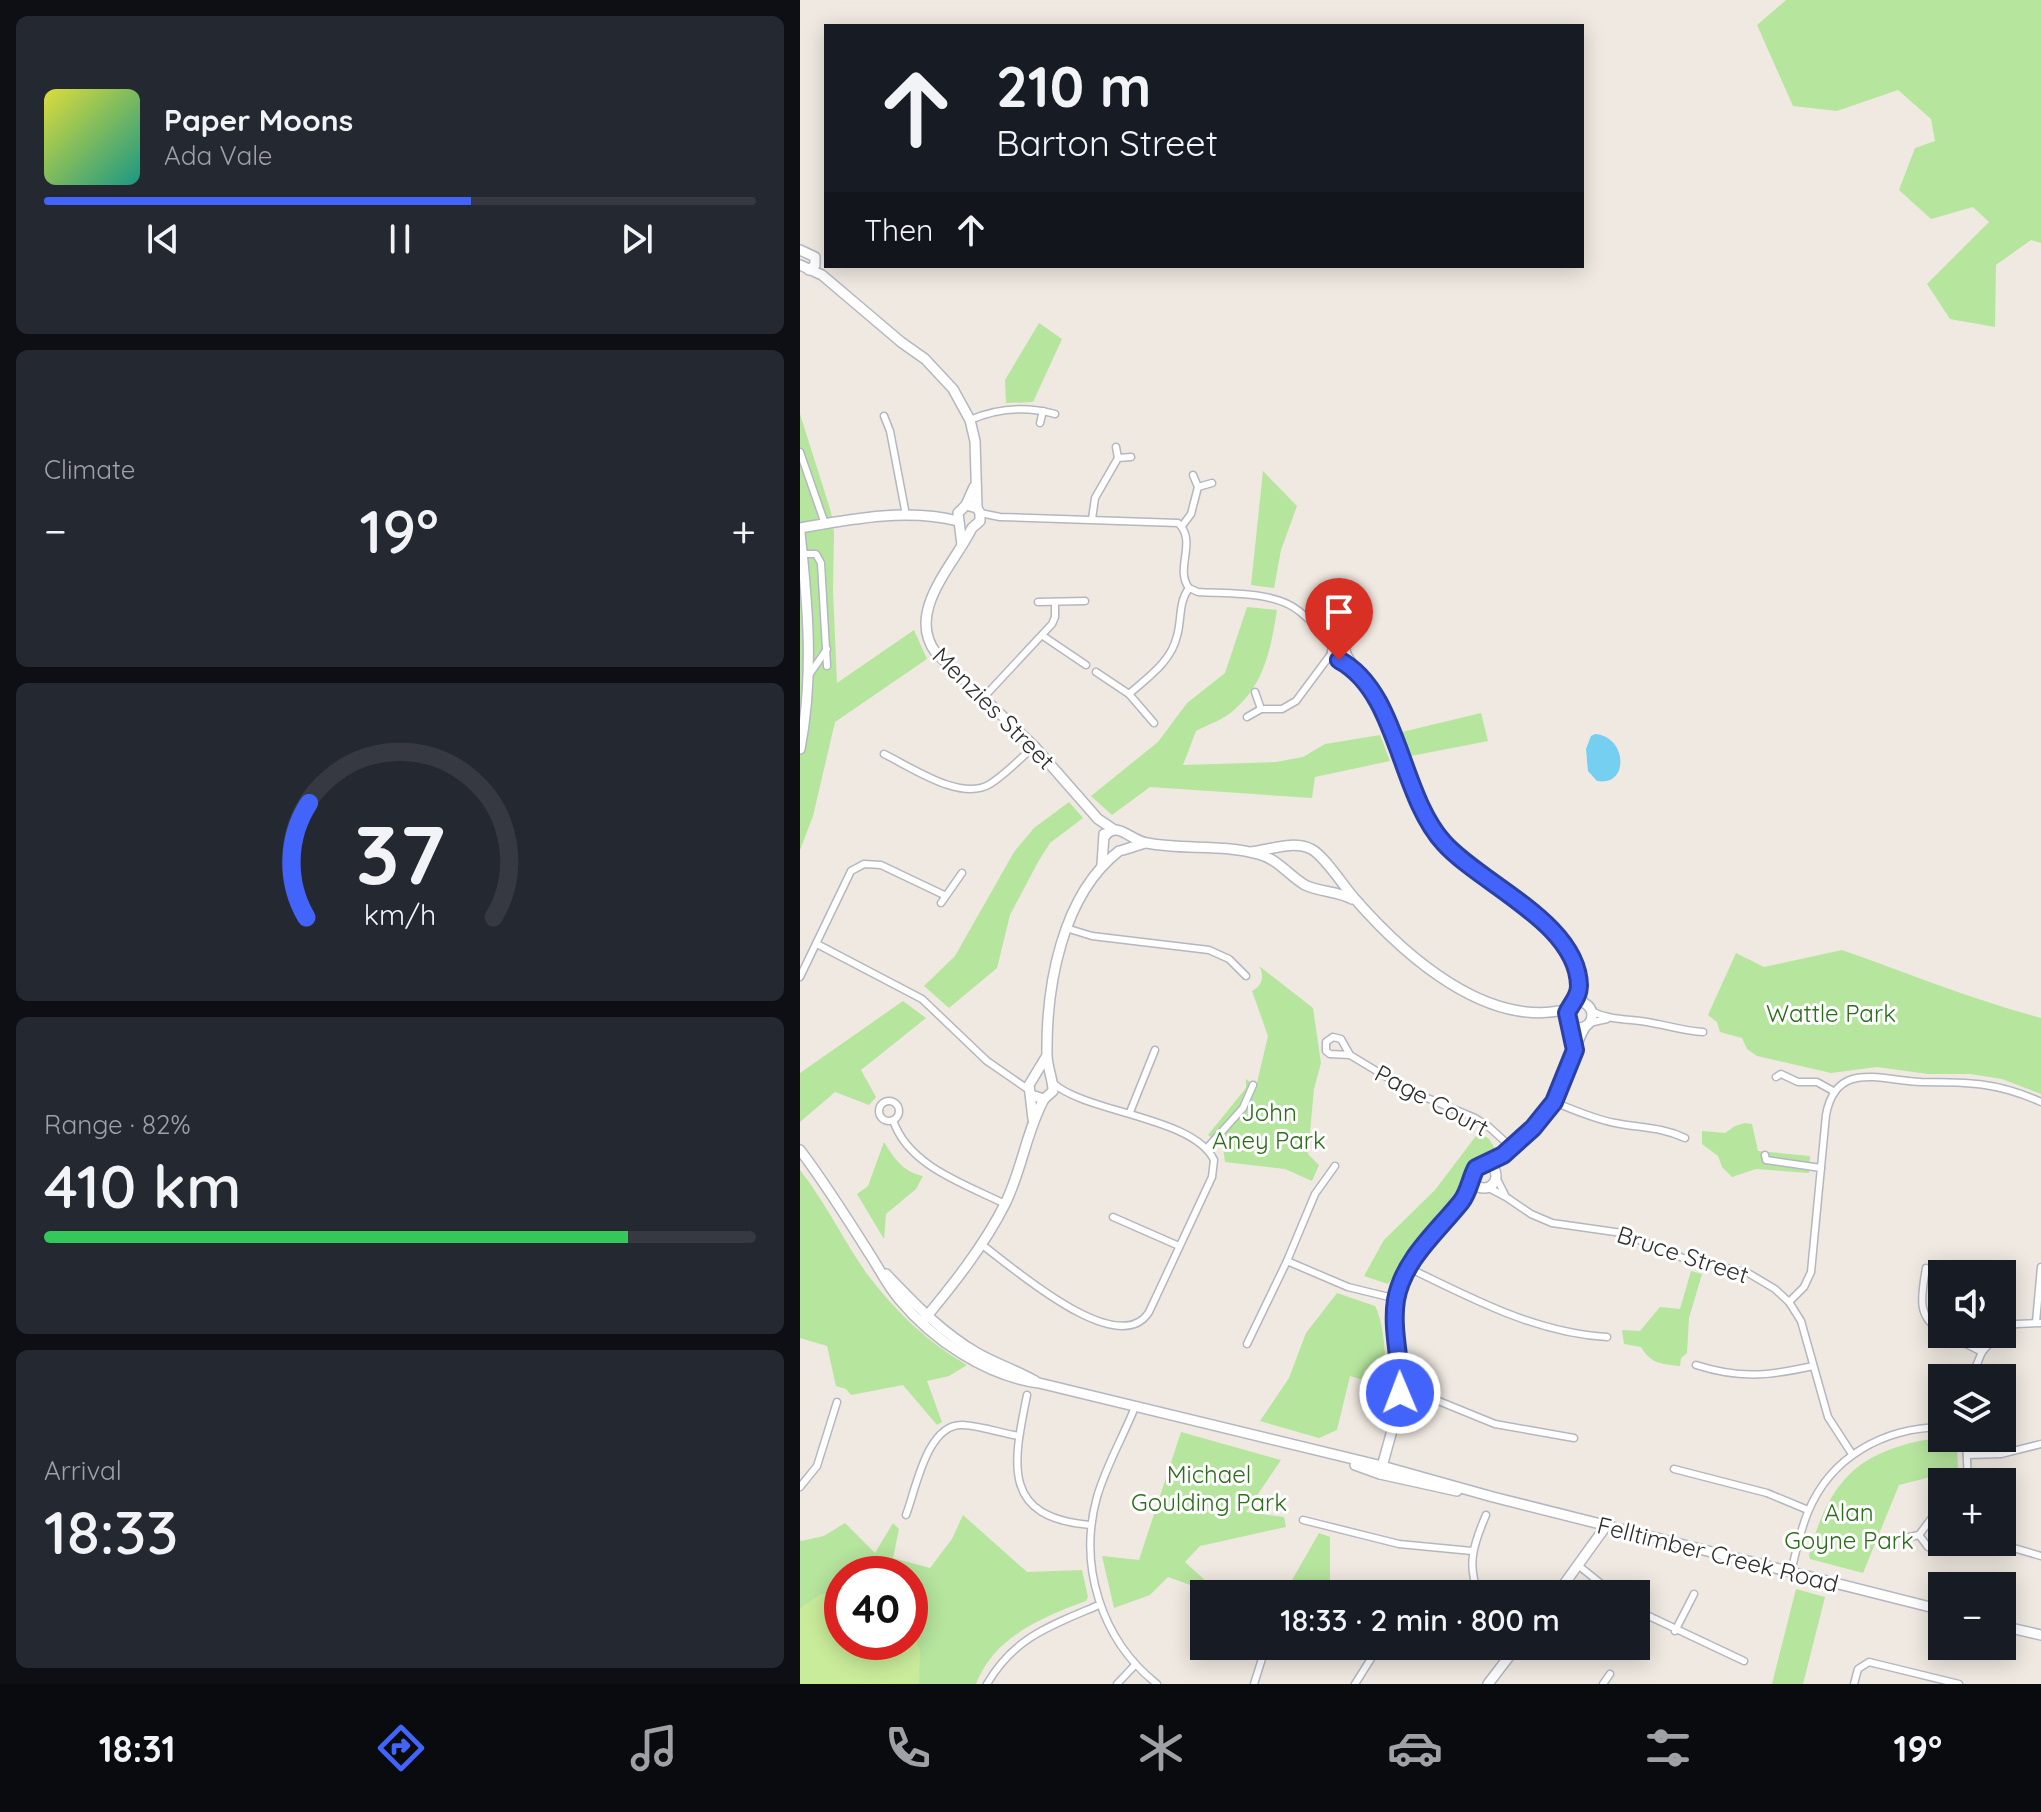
<!DOCTYPE html>
<html lang="en">
<head>
<meta charset="utf-8">
<style>
  body { margin:0; font-family:Quicksand,sans-serif; background:#242831; color:#f1f3f6; height:100vh; display:flex; flex-direction:column; font-size:30px; white-space:nowrap }
  * { box-sizing:border-box; margin:0 }
  p { font-size:26px; color:#9ea1a6 }
  .icon { flex:none; width:44px; height:44px; fill:none; stroke:currentColor; stroke-width:2; stroke-linecap:round; stroke-linejoin:round }
  .map { position:relative; flex:1; overflow:hidden }
  .side { display:flex; flex-direction:column; gap:16px; padding:16px; background:#0d0f14; width:800px }
  .side>* { flex:none }
  .top-card { position:absolute; left:24px; top:24px; width:760px; height:244px; border-radius:0px; box-shadow:0 4px 20px #0003; background:#171b24; color:#f1f3f6; overflow:hidden }
  .tools { position:absolute; left:1128px; top:1260px; display:grid; gap:16px }
  .tools a { display:grid; place-items:center; width:88px; height:88px; border-radius:0px; background:#171b24; box-shadow:0 4px 20px #0003; font-size:40px }
  .speed { position:absolute; left:24px; top:1556px; display:flex; gap:16px; font-size:40px; font-weight:700; text-align:center }
  .speed>* { display:grid; place-content:center; width:104px; height:104px; border-radius:50%; background:#171b24; box-shadow:0 4px 20px #0003; line-height:1 }
  .speed .limit { border:12px solid #d22; background:#fff; color:#111 }
  .pin { position:absolute; display:grid; place-items:center; width:68px; height:68px; color:#fff; margin:-82px -34px; border-radius:50% 50% 50% 0; rotate:-45deg; box-shadow:0 0 8px #0007 }
  .pin .icon { rotate:45deg }
  .me { position:absolute; width:88px; margin:-44px; rotate:359deg; stroke-linejoin:round; filter:drop-shadow(0 0 6px #0008) }
  .turn { display:flex; align-items:center; gap:28px; height:168px; padding:0 40px; font-size:36px }
  .turn .icon { width:104px; height:104px; stroke-width:2.5 }
  .turn b { display:block; font-size:56px; line-height:68px }
  .then { display:flex; align-items:center; height:76px; padding:0 40px; background:#0003; gap:16px; font-size:30px }
  .big { font-size:60px; font-weight:600; line-height:1.1 }
  .side .widget { flex:1; display:flex; flex-direction:column; justify-content:center; gap:12px; min-width:0; padding:0 28px; border-radius:12px; background:#242831 }
  .side .dial { align-items:center; gap:0 }
  .dial svg { height:208px; overflow:visible; fill:none; stroke:#363941; stroke-width:7; stroke-linecap:round; text-anchor:middle }
  .dial text { fill:#f1f3f6; stroke:none }
  .song { display:flex; align-items:center; gap:24px }
  .cover { width:96px; height:96px; border-radius:12px; background:linear-gradient(135deg,hsl(60 70% 55%),hsl(170 70% 35%)) }
  .played { height:8px; border-radius:4px; background:linear-gradient(90deg,#4264fb 60%,#363941 60%) }
  .keys { display:flex; justify-content:space-around; direction:ltr }
  .heat { display:flex; justify-content:space-between; align-items:center; font-size:44px; direction:ltr }
  .charge { height:12px; border-radius:6px; background:linear-gradient(90deg,#34c759 82%,#363941 0) }
  .trip { position:absolute; left:390px; top:1580px; width:460px; height:80px; border-radius:0px; background:#171b24; box-shadow:0 4px 20px #0003; font-weight:600; line-height:80px; text-align:center }
  .tabs { display:flex; height:128px; justify-content:space-around; align-items:center; background:#090b0e; color:#9ea1a6 }
  .tabs .icon { width:56px; height:56px }
  .tabs .active { color:#4264fb }
  .tabs b { font-size:36px; color:#f1f3f6 }
  main { display:flex; flex:1; min-height:0 }
  .map>svg:first-child { display:block }
</style>
</head>
<body>
<main>
<section class="side">
<div class="widget">
<div class="song"><i class="cover"></i><div><b>Paper Moons</b><p>Ada Vale</p></div></div>
<div class="played"></div>
<div class="keys"><svg class="icon" aria-label="previous" viewBox="0 0 24 24"><path d="M18 5L8 12l10 7zM5 5v14"/></svg><svg class="icon" aria-label="pause" viewBox="0 0 24 24"><path d="M8 5v14M16 5v14"/></svg><svg class="icon" aria-label="next" viewBox="0 0 24 24"><path d="M6 5l10 7-10 7zM19 5v14"/></svg></div>
</div>
<div class="widget"><p>Climate</p>
<div class="heat"><a>−</a><b class="big">19°</b><a>+</a></div>
</div>
<div class="widget dial"><svg viewBox="0 0 100 80">
<path d="M14 69A42 42 0 1 1 86 69"/>
<path d="M14 69A42 42 0 0 1 15 25" stroke="#4264fb"/>
<text x="50" y="56" font-size="32" font-weight="700">37</text>
<text x="50" y="72" font-size="11">km/h</text>
</svg></div>
<div class="widget"><p>Range · 82%</p><b class="big">410 km</b><div class="charge"></div></div>
<div class="widget"><p>Arrival</p><b class="big">18:33</b></div>
</section>
<div class="map">
<svg width="1241" height="1684" viewBox="0 0 1241 1684">
  <rect width="100%" height="100%" fill="#efe9e1"/>
  <g fill="#b6e59e" fill-rule="evenodd">
    <polygon points="986,0 1241,0 1241,243 1231,240 1196,265 1195,327 1150,319 1127,284 1189,222 1173,207 1131,219 1099,190 1115,148 1135,141 1131,119 1098,90 1037,111 993,106 957,25"/>
    <polygon points="239,323 262,339 233,402 206,403 205,380"/>
    <polygon points="0,414 31,512 34,533 33,591 37,683 114,630 127,659 35,722 13,816 0,850"/>
    <polygon points="463,471 497,506 481,550 474,588 451,585"/>
    <path d="M447,607l30,3c-6,37 -12,73 -42,99 -10,10 -26,15 -39,22l-13,34 93,-3 27,-5 22,-13 55,-9 10,26 -75,16 -3,21 -162,-11 -38,28 -21,-19 67,-54 29,-39 38,-30z"/>
    <polygon points="681,713 688,741 611,756 602,732"/>
    <polygon points="269,802 283,818 250,843 238,862 210,915 197,968 149,1008 124,986 155,956 214,852 234,828"/>
    <path d="M1042,950c66,23 131,50 199,68v76l-39,-15 -32,-5h-42l-51,-7 -46,6 -74,-17 -10,-7 -5,-11 -22,-6 -3,-10 -9,-7 28,-62 28,14z"/>
    <path d="M459,966l54,42 8,55 -7,26 -6,65 11,11 -7,16 -27,-12 -60,-7 -2,-15 -15,-12 38,-47v-9l10,8 12,-51 -16,-45c10,-5 13,-15 7,-25z"/>
    <polygon points="103,1001 126,1018 61,1070 76,1097 69,1105 35,1092 0,1122 0,1073"/>
    <polygon points="945,1123 952,1124 958,1151 1010,1156 1009,1173 956,1169 932,1177 922,1167 918,1156 902,1144 902,1131 925,1133 935,1126"/>
    <polygon points="679,1132 689,1139 697,1152 688,1153 673,1162 668,1180 624,1234 588,1284 564,1276 584,1240 635,1190"/>
    <path d="M84,1142c10,16 19,30 39,34l-7,13 -30,25 -2,25 -27,-45 11,-8z"/>
    <path d="M0,1170c26,33 43,70 67,104 28,37 60,68 100,91l-18,11 -22,5 15,41 -5,3 -34,-40 -52,10 -5,-6 -10,-3 -9,-40 -27,-8z"/>
    <path d="M891,1271l11,3 -13,44 -2,35 -6,5 -1,8c-18,-2 -29,-2 -39,-19l-17,-3 -2,-14 18,1 20,-24 20,2z"/>
    <path d="M537,1293l38,13c10,18 11,59 11,81l-36,-11 -13,54 -18,8 -59,-17 29,-43 17,-45z"/>
    <polygon points="381,1432 481,1460 446,1512 484,1517 486,1527 400,1546 385,1562 408,1583 404,1590 368,1577 350,1595 314,1608 302,1556 339,1560"/>
    <path d="M1131,1439h23l3,2 1,29 -59,15 -36,88 -53,-14 -1,-4c19,-71 47,-104 122,-116z"/>
    <path d="M163,1515l64,57 55,-2 6,27 -2,4c-44,16 -92,36 -110,83h-176v-145l1,2 23,-5 21,-13 30,30 18,-30 6,6 -6,29 37,10 22,-29zM42,1574h68v68h-68z"/>
    <polygon points="519,1533 530,1537 530,1585 538,1594 484,1594"/>
    <polygon points="996,1589 1025,1597 1003,1684 972,1684"/>
  </g>
  <polygon fill="#c9ec9a" points="42,1590 42,1642 110,1642 110,1624 120,1651 119,1684 0,1684 0,1608 19,1595"/>
  <path fill="#75cff0" d="M795,734c32,2 35,53 2,47l-9,-10 -2,-22 5,-13z"/>
  <g fill="none" stroke-linecap="round" stroke-linejoin="round">
    <defs>
      <g id="street">
        <polyline points="84,416 90,431 106,515"/>
        <path d="M170,420c28,-12 56,-14 85,-6"/>
        <polyline points="240,423 243,411"/>
        <polyline points="316,447 318,458 331,457"/>
        <polyline points="0,452 25,524"/>
        <polyline points="393,475 398,487 412,483"/>
        <path d="M180,513l20,4 178,6c20,18 -4,46 11,65l9,4c31,2 76,-1 101,19 14,11 24,24 39,33"/>
        <polyline points="292,519 295,498 318,458"/>
        <polyline points="382,526 391,514 398,487"/>
        <polyline points="2,554 16,554 21,563 27,666"/>
        <polyline points="238,602 285,601"/>
        <polyline points="243,636 286,665"/>
        <circle cx="539" cy="652" r="8"/>
        <polyline points="547,653 583,713 620,808 634,832 663,863 752,929 771,957 785,1004"/>
        <polyline points="296,672 329,694 354,723"/>
        <polyline points="9,675 27,649"/>
        <path d="M329,694c19,-17 42,-32 48,-58 5,-17 1,-33 12,-48"/>
        <polyline points="184,697 252,624 255,617 255,602"/>
        <polyline points="461,709 482,709 496,701 531,654"/>
        <polyline points="447,717 461,709 455,692"/>
        <path d="M84,754c27,13 77,48 106,30 16,-10 30,-25 44,-38"/>
        <polyline points="141,903 162,873"/>
        <polyline points="266,928 292,936 409,950 429,959 446,976"/>
        <polyline points="17,944 122,999 187,1061 229,1090"/>
        <polyline points="0,977 51,871 64,864 81,865 144,895"/>
        <polyline points="773,1004 779,987"/>
        <path d="M791,1011c18,9 37,8 56,11 19,3 37,9 56,10"/>
        <polyline points="789,1023 807,1019"/>
        <polyline points="550,1055 541,1039 533,1037 526,1042 526,1051 530,1054 550,1055 608,1090 675,1118 689,1127 711,1147"/>
        <polyline points="976,1077 981,1074 998,1082 1017,1082 1035,1092"/>
        <circle cx="89" cy="1111" r="10"/>
        <path d="M754,1102c20,8 40,17 61,21 25,5 47,4 70,15"/>
        <polyline points="330,1112 355,1050"/>
        <path d="M93,1120c15,46 72,64 112,84"/>
        <polyline points="407,1148 443,1108 453,1085"/>
        <polyline points="965,1155 966,1160 1021,1168"/>
        <polyline points="696,1177 705,1195"/>
        <polyline points="687,1187 706,1197 731,1214 752,1223 822,1233 883,1258 948,1273 975,1289 989,1302 1001,1321 1028,1417 1052,1454"/>
        <polyline points="313,1217 379,1246"/>
        <path d="M181,1244c30,22 137,117 168,68l63,-135 2,-17c-20,-43 -128,-47 -161,-77"/>
        <polyline points="487,1261 548,1287 597,1299"/>
        <path d="M609,1268c64,31 127,65 198,69"/>
        <path d="M1126,1268c-4,26 -11,49 16,63"/>
        <path d="M989,1302l15,-15 7,-15 15,-157c10,-56 57,-34 95,-33 46,0 76,0 120,20"/>
        <polyline points="1236,1322 1241,1267"/>
        <polyline points="1202,1331 1216,1324 1241,1323"/>
        <polyline points="1147,1334 1182,1352"/>
        <polyline points="447,1344 487,1261 515,1194 535,1166"/>
        <path d="M896,1365c44,14 72,11 117,1"/>
        <polyline points="1171,1378 1182,1352 1198,1334"/>
        <polyline points="600,1393 636,1400 695,1424 774,1438"/>
        <path d="M227,1395c-14,69 -26,123 64,130"/>
        <path d="M335,1407c-12,30 -29,59 -38,90 -19,68 4,143 60,187"/>
        <polyline points="1166,1438 1168,1482"/>
        <polyline points="1167,1455 1201,1454 1241,1444"/>
        <polyline points="874,1469 967,1493 1008,1510"/>
        <polyline points="0,1487 17,1466 37,1402"/>
        <path d="M106,1515c10,-26 21,-92 57,-90 18,1 38,8 56,11"/>
        <polyline points="503,1520 599,1544 672,1551"/>
        <polyline points="1119,1535 1131,1519 1142,1513"/>
        <polyline points="1105,1538 1119,1535 1128,1547"/>
        <polyline points="1193,1542 1241,1556"/>
        <polyline points="779,1566 814,1594"/>
        <path d="M991,1572c5,-20 9,-41 17,-60 23,-56 76,-84 134,-85"/>
        <path d="M679,1594c-13,-29 -5,-51 7,-79"/>
        <polyline points="836,1610 944,1661"/>
        <polyline points="875,1631 894,1594"/>
        <path d="M187,1684c27,-47 65,-59 112,-79"/>
        <polyline points="317,1684 335,1665"/>
        <polyline points="454,1684 466,1646"/>
        <polyline points="555,1684 579,1646"/>
        <polyline points="803,1684 810,1674"/>
        <polyline points="1054,1684 1058,1669 1069,1662 1159,1684"/>
      </g>
      <g id="secondary">
        <polyline points="0,250 15,257 15,265 9,270"/>
        <polyline points="0,265 22,275 101,342 125,359 153,389 170,420 175,441 177,508"/>
        <path d="M166,505l11,3 3,5v8l-8,7c-18,37 -67,84 -36,125l98,93 64,73 15,10"/>
        <path d="M0,528c51,-9 107,-20 158,-7"/>
        <path d="M0,533c8,73 14,144 0,216"/>
        <polyline points="162,545 158,513 166,505 174,487"/>
        <path d="M305,836c12,-16 26,5 42,7 36,7 76,1 111,11 20,5 30,21 47,31 14,7 32,6 47,14"/>
        <polyline points="323,850 345,843"/>
        <path d="M451,852c19,-2 42,-12 60,-3 13,6 33,38 44,50 49,56 132,131 213,110"/>
        <polyline points="302,865 304,834"/>
        <circle cx="779" cy="1015" r="13"/>
        <path d="M231,1095l13,4 9,-8c0,-12 -6,-24 -6,-36 -1,-69 15,-160 72,-204"/>
        <polyline points="233,1119 229,1085 246,1057"/>
        <path d="M0,1150c25,33 47,68 69,103 10,15 18,32 30,46 34,41 87,77 140,84l343,83 111,31 449,113"/>
        <path d="M685,1164c32,-14 64,-47 78,-79 8,-19 11,-40 22,-58"/>
        <circle cx="684" cy="1176" r="12"/>
        <path d="M86,1274c29,30 55,58 91,79 19,11 39,17 58,28"/>
        <path d="M122,1322c30,-36 62,-76 83,-118 17,-34 21,-72 39,-105"/>
        <polyline points="555,1465 580,1474 657,1491"/>
        <path d="M580,1474c8,-31 20,-65 21,-97 0,-27 -10,-53 -4,-80 12,-50 60,-75 76,-119"/>
        <polyline points="757,1594 806,1526"/>
        <polyline points="1202,1626 1241,1635"/>
        <polyline points="688,1684 717,1646"/>
      </g>
    </defs>
    <use href="#street" stroke="#b4b7c1" stroke-width="9"/>
    <use href="#secondary" stroke="#b4b7c1" stroke-width="12"/>
    <use href="#street" stroke="#fff" stroke-width="6"/>
    <use href="#secondary" stroke="#fff" stroke-width="9"/>
  </g>
  <g fill="none" stroke-linecap="round" stroke-linejoin="round">
    <defs>
      <path id="route" d="M539,660c60,32 60,134 105,183 38,42 134,80 135,143 0,11 -8,18 -12,27l8,37 -21,52 -21,26 -30,27 -27,13c-6,11 -7,24 -15,34 -24,30 -58,58 -65,98 -5,31 6,62 4,93"/>
    </defs>
    <use href="#route" stroke="#2b41a3" stroke-width="20"/>
    <use href="#route" stroke="#4264fb" stroke-width="14"/>
  </g>
  <g text-anchor="middle" dominant-baseline="central" stroke-width="6" stroke-linejoin="round" paint-order="stroke">
    <g font-size="24" fill="#2e2e2e" stroke="#fff">
      <text transform="translate(194 708) rotate(45)">Menzies Street</text>
      <text transform="translate(632 1100) rotate(28)">Page Court</text>
      <text transform="translate(883 1254) rotate(18)">Bruce Street</text>
      <text transform="translate(918 1554) rotate(14)">Felltimber Creek Road</text>
    </g>
    <g font-size="24" fill="#2c6e1b" stroke="#fff">
      <text x="1031" y="1013">Wattle Park</text>
      <text x="469" y="1112">John<tspan x="469" dy="28">Aney Park</tspan></text>
      <text x="409" y="1474">Michael<tspan x="409" dy="28">Goulding Park</tspan></text>
      <text x="1049" y="1512">Alan<tspan x="1049" dy="28">Goyne Park</tspan></text>
    </g>
  </g>
</svg>
<div class="tools">
<a><svg class="icon" aria-label="sound" viewBox="0 0 24 24"><path d="M4 9h4l5-4v14l-5-4H4zM17 9q2 3 0 6"/></svg></a>
<a><svg class="icon" aria-label="layers" viewBox="0 0 24 24"><path d="M12 4l9 5-9 5-9-5zM3 14l9 5 9-5"/></svg></a>
<a>+</a>
<a>−</a>
</div>
<div class="speed"><div class="limit">40</div></div>
<div class="pin" style="left:539px;top:660px;background:#d93025"><svg class="icon" aria-label="arrive" viewBox="0 0 24 24"><path d="M6 21V4h12l-3 4 3 4H6"/></svg></div>
<svg class="me" style="left:600px;top:1393px" viewBox="-20 -20 40 40"><circle r="17" fill="#4264fb" stroke="#fff" stroke-width="3"/><path d="M0-11L8 9 0 5-8 9z" fill="#fff"/></svg>
<div class="trip">18:33 · 2 min · 800 m</div>
<div class="top-card">
<div class="turn"><svg class="icon" aria-label="ahead" viewBox="0 0 24 24"><path d="M12 20V5M6 11l6-6 6 6"/></svg><div><b>210 m</b>Barton Street</div></div>
<div class="then">Then<svg class="icon" aria-label="ahead" viewBox="0 0 24 24"><path d="M12 20V5M6 11l6-6 6 6"/></svg></div>
</div>
</div>
</main>
<nav class="tabs">
<b>18:31</b>
<svg class="icon active" aria-label="directions" viewBox="0 0 24 24"><path d="M12 3l9 9-9 9-9-9zM9 14v-3h6M13 9l2 2-2 2"/></svg>
<svg class="icon" aria-label="music" viewBox="0 0 24 24"><path d="M9 18V5l10-2v13"/><circle cx="6" cy="18" r="3"/><circle cx="16" cy="16" r="3"/></svg>
<svg class="icon" aria-label="phone" viewBox="0 0 24 24"><path d="M5 4h4l2 5-3 2q2 4 5 5l2-3 5 2v4C11 20 4 13 5 4z"/></svg>
<svg class="icon" aria-label="climate" viewBox="0 0 24 24"><path d="M12 3v18M4 7l16 10M4 17L20 7"/></svg>
<svg class="icon" aria-label="car" viewBox="0 0 24 24"><path d="M5 17H2v-5l4-1 3-4h7l3 4 3 1v5h-3M9 17h6M6 11h13"/><circle cx="7" cy="17" r="2"/><circle cx="17" cy="17" r="2"/></svg>
<svg class="icon" aria-label="filters" viewBox="0 0 24 24"><path d="M4 7h16M4 17h16"/><circle cx="9" cy="7" r="2"/><circle cx="15" cy="17" r="2"/></svg>
<b>19°</b>
</nav>
</body>
</html>
